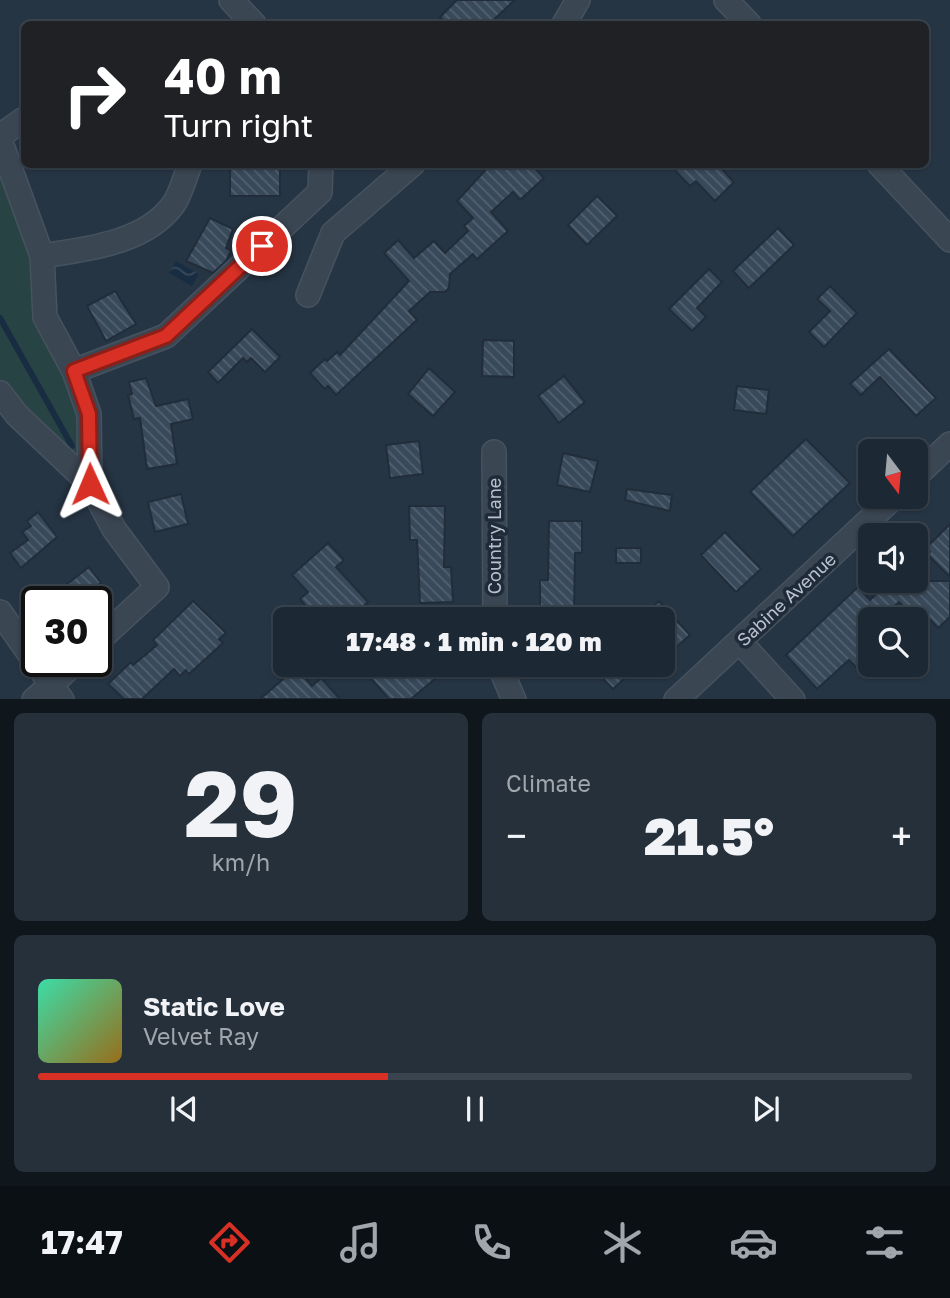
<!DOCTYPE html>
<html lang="en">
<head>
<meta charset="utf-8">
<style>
  body { margin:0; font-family:"Golos Text",sans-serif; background:#25303b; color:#f1f3f6; height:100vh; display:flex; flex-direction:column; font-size:26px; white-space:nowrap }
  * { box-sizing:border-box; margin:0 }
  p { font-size:23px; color:#a0a6ac }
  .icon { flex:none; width:38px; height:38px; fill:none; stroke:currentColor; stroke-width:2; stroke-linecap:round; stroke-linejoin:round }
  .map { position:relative; height:699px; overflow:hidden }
  .side { display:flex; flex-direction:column; gap:14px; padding:14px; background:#0f161c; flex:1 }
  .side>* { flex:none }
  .hud { position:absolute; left:21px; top:21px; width:908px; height:147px; border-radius:10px; box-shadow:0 2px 5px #0004,0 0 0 2px #3a444e; background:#202124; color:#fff; overflow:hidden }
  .needle { width:46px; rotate:164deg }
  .fabs { position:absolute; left:858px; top:439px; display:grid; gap:14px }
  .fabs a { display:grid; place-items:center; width:70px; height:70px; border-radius:10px; background:#1c2833; box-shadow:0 2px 5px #0004,0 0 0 2px #3a444e; font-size:35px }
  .speed { position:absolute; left:21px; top:586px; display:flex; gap:14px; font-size:35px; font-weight:700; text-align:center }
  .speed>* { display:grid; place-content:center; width:91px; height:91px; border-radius:50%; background:#1c2833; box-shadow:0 2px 5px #0004,0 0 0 2px #3a444e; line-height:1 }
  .speed .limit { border:4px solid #111; border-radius:10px; background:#fff; color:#111 }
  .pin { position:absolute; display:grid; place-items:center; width:60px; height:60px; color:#fff; margin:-30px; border:4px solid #fff; border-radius:50%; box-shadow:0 2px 7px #0007 }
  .me { position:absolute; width:77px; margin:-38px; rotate:359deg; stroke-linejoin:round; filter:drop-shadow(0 0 5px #0008) }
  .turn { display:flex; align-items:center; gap:24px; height:147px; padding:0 28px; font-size:32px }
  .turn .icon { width:91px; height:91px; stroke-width:2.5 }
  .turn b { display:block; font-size:49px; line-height:60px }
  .big { font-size:52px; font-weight:800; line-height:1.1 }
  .side .tile { flex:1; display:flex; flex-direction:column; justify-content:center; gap:10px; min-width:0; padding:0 24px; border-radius:10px; background:#25303b }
  .side .dial { align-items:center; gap:0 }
  .dial b { font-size:91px; line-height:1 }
  .song { display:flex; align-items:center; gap:21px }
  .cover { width:84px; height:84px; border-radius:10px; background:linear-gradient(135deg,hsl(160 70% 55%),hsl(40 70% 35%)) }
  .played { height:7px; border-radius:4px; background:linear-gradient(90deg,#d93025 40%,#3a444e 40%) }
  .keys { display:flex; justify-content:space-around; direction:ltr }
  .heat { display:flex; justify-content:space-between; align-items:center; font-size:38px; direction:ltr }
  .side .tiles { flex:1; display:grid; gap:14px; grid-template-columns:1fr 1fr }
  .tile:last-child { grid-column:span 2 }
  .trip { position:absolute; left:273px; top:607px; width:402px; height:70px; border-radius:10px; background:#1c2833; box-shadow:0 2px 5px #0004,0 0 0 2px #3a444e; font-weight:800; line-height:70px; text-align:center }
  .tab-bar { display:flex; height:112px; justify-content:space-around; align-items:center; background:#0b1014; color:#a0a6ac }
  .tab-bar .icon { width:49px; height:49px }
  .tab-bar .selected { color:#d93025 }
  .tab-bar b { font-size:32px; color:#f1f3f6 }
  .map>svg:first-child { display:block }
</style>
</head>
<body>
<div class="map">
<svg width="950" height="700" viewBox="0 0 950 700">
  <defs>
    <pattern id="water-waves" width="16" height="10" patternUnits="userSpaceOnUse" patternTransform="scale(1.75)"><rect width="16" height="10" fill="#182c42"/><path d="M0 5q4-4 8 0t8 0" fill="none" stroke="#38495c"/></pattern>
    <pattern id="building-back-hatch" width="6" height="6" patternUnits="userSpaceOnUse" patternTransform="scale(1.75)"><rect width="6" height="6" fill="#38495a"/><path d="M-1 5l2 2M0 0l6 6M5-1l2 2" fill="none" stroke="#536170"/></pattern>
  </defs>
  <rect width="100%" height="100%" fill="#263544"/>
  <polygon fill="#284344" points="0,140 42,256 45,317 74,371 90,484 0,393"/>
  <polygon fill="url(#water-waves)" points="176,261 199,274 192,286 169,273"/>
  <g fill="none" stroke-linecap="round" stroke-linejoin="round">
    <polyline stroke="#182c42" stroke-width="6" points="0,318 72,446"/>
  </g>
  <g fill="url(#building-back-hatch)" stroke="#212d3a" stroke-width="2">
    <polygon points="457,0 515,0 489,24 447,24 440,17"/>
    <rect x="230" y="164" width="50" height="32"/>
    <polygon points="491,164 531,164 544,178 520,200 513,192 491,212 508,231 477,259 473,254 450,274 449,288 445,292 430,292 409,311 417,320 336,395 328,386 325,389 310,373 325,359 327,361 337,352 340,355 409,281 384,253 398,240 414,258 434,241 445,253 468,231 464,226 473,218 457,201"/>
    <polygon points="669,164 717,164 734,182 715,201 696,181 690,186"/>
    <polygon points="597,196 617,216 587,245 568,225"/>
    <polygon points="210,218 233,229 226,248 231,251 226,261 213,273 186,261"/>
    <polygon points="778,228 794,245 749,288 733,271"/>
    <polygon points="709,269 722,282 697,308 706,317 692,331 669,309"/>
    <polygon points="830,286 857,313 824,347 809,332 830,311 817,299"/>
    <polygon points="115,291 136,324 106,341 87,306"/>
    <polygon points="252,329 280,357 265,372 251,358 247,362 243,358 218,383 208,372"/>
    <polygon points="483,340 514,341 514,377 482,376"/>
    <polygon points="889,349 936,398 916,416 880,377 861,395 850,384"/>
    <polygon points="429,368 455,392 433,416 408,394"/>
    <polygon points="564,376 585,402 559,423 538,396"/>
    <polygon points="146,378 156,406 188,399 193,419 171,424 177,464 147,469 140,418 134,419 128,395 132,394 129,382"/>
    <polygon points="737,386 769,390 766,414 734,410"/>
    <polygon points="806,439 850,483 793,536 750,492"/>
    <polygon points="419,441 423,474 390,478 386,445"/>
    <polygon points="563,453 598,461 590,492 557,485"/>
    <polygon points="627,489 672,495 670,511 625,500"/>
    <polygon points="181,494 188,524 155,532 148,502"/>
    <polygon points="409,506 445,506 444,567 451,567 453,602 420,603 417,540 410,540"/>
    <polygon points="38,512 57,537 21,568 10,553 28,540 22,532 31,526 27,521"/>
    <polygon points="549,521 582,521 582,553 575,553 574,614 540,614 540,580 548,580"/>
    <polygon points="950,524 950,577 928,555 930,552 926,548"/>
    <polygon points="725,532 761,569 736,592 701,555"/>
    <polygon points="328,543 344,560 336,567 368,602 348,620 318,620 300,599 308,592 292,575"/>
    <rect x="616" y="548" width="25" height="15"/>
    <polygon points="89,567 101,583 97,586 105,596 97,602 73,602 62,588"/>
    <polygon points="889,581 950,581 950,617 938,628 925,614 917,621 899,602 880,620 870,620 870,655 856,667 849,660 817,689 786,655 858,587 870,600"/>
    <polygon points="193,601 226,633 219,639 223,643 189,674 186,670 180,676 174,669 142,699 124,699 108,684 131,662 133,665 157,645 153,640"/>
    <polygon points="659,601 690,635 663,659 663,620 639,620"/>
    <polygon points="359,665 425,665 436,678 411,699 389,699"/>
    <polygon points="590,665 639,665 613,689"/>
    <polygon points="296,668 312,686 321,678 340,699 260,699"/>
  </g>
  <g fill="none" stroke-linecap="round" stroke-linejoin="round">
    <defs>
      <g id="minor">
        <polyline points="231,0 254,24"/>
        <polyline points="726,0 749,24"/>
        <polyline points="564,24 578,0"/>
        <polyline points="0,136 24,119"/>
        <polyline points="0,140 42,256 45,317 74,371 89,414 90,484"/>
        <polyline points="879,164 950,240"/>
        <path d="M42,256c43,-7 102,-12 131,-51 8,-11 12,-28 17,-41"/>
        <polyline points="308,295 333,233 413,164"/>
        <polyline points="74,371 166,336 320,192 321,164"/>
        <polyline points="0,393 17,415 90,484 114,529 157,587 96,643"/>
        <polyline points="494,452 495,620"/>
        <polyline points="915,477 950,444"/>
        <polyline points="0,612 62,700"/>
        <polyline points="741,643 793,700"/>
        <polyline points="499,665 514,700"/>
        <polyline points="34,700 76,662"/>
        <polyline points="676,700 894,497"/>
      </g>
    </defs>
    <use href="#minor" stroke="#47525f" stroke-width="26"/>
    <use href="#minor" stroke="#3b4653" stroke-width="23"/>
  </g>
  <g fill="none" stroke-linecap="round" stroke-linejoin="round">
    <defs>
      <polyline id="route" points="90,484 89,414 74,371 166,336 262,246"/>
    </defs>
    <use href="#route" stroke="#8d1f18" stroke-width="18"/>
    <use href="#route" stroke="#d93025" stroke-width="12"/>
  </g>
  <g text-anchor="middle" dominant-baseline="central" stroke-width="7" stroke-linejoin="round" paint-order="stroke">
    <g font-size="18" fill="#b8c1cd" stroke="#1f2b38">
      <text transform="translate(494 536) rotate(-90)">Country Lane</text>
      <text transform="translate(786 599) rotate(-43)">Sabine Avenue</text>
    </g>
  </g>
</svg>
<div class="fabs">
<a><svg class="needle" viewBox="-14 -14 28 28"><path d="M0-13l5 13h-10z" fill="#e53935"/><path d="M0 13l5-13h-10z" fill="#a0a6ac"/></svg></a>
<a><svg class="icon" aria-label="sound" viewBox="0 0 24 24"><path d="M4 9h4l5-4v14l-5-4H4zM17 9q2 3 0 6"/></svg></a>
<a><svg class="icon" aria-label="search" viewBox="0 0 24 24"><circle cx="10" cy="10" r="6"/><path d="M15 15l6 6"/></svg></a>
</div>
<div class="speed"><div class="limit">30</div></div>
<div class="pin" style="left:262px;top:246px;background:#d93025"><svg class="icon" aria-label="arrive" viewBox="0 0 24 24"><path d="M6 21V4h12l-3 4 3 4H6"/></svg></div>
<svg class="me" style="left:90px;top:484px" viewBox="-20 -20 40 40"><path d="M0-17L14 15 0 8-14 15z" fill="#d93025" stroke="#fff" stroke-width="4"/></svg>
<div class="trip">17:48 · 1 min · 120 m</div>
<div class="hud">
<div class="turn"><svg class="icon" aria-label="right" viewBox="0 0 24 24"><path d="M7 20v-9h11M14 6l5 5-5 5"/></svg><div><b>40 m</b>Turn right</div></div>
</div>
</div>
<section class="side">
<div class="tiles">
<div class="tile dial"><b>29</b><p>km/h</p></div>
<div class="tile"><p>Climate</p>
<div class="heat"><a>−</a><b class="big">21.5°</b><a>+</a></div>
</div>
<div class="tile">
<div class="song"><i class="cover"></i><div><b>Static Love</b><p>Velvet Ray</p></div></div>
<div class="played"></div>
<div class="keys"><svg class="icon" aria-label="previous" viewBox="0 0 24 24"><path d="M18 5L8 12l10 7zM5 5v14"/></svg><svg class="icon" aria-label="pause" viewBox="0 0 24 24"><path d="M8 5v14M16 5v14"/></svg><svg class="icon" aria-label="next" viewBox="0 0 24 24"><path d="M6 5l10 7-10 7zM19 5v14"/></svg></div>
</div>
</div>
</section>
<nav class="tab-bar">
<b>17:47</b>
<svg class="icon selected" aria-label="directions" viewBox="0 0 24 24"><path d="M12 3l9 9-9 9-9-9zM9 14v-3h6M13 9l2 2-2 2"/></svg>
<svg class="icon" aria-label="music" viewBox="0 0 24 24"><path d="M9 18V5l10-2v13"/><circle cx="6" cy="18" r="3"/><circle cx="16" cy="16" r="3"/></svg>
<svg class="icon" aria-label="phone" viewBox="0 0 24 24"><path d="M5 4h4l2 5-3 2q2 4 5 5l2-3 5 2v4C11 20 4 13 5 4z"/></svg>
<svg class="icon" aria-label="climate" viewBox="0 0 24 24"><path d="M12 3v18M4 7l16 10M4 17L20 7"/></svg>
<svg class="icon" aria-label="car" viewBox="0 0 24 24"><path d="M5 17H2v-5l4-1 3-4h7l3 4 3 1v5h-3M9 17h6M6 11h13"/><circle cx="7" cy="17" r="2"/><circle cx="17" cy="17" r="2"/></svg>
<svg class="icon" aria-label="filters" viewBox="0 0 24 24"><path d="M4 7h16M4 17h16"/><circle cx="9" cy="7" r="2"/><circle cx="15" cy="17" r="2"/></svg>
</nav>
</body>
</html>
